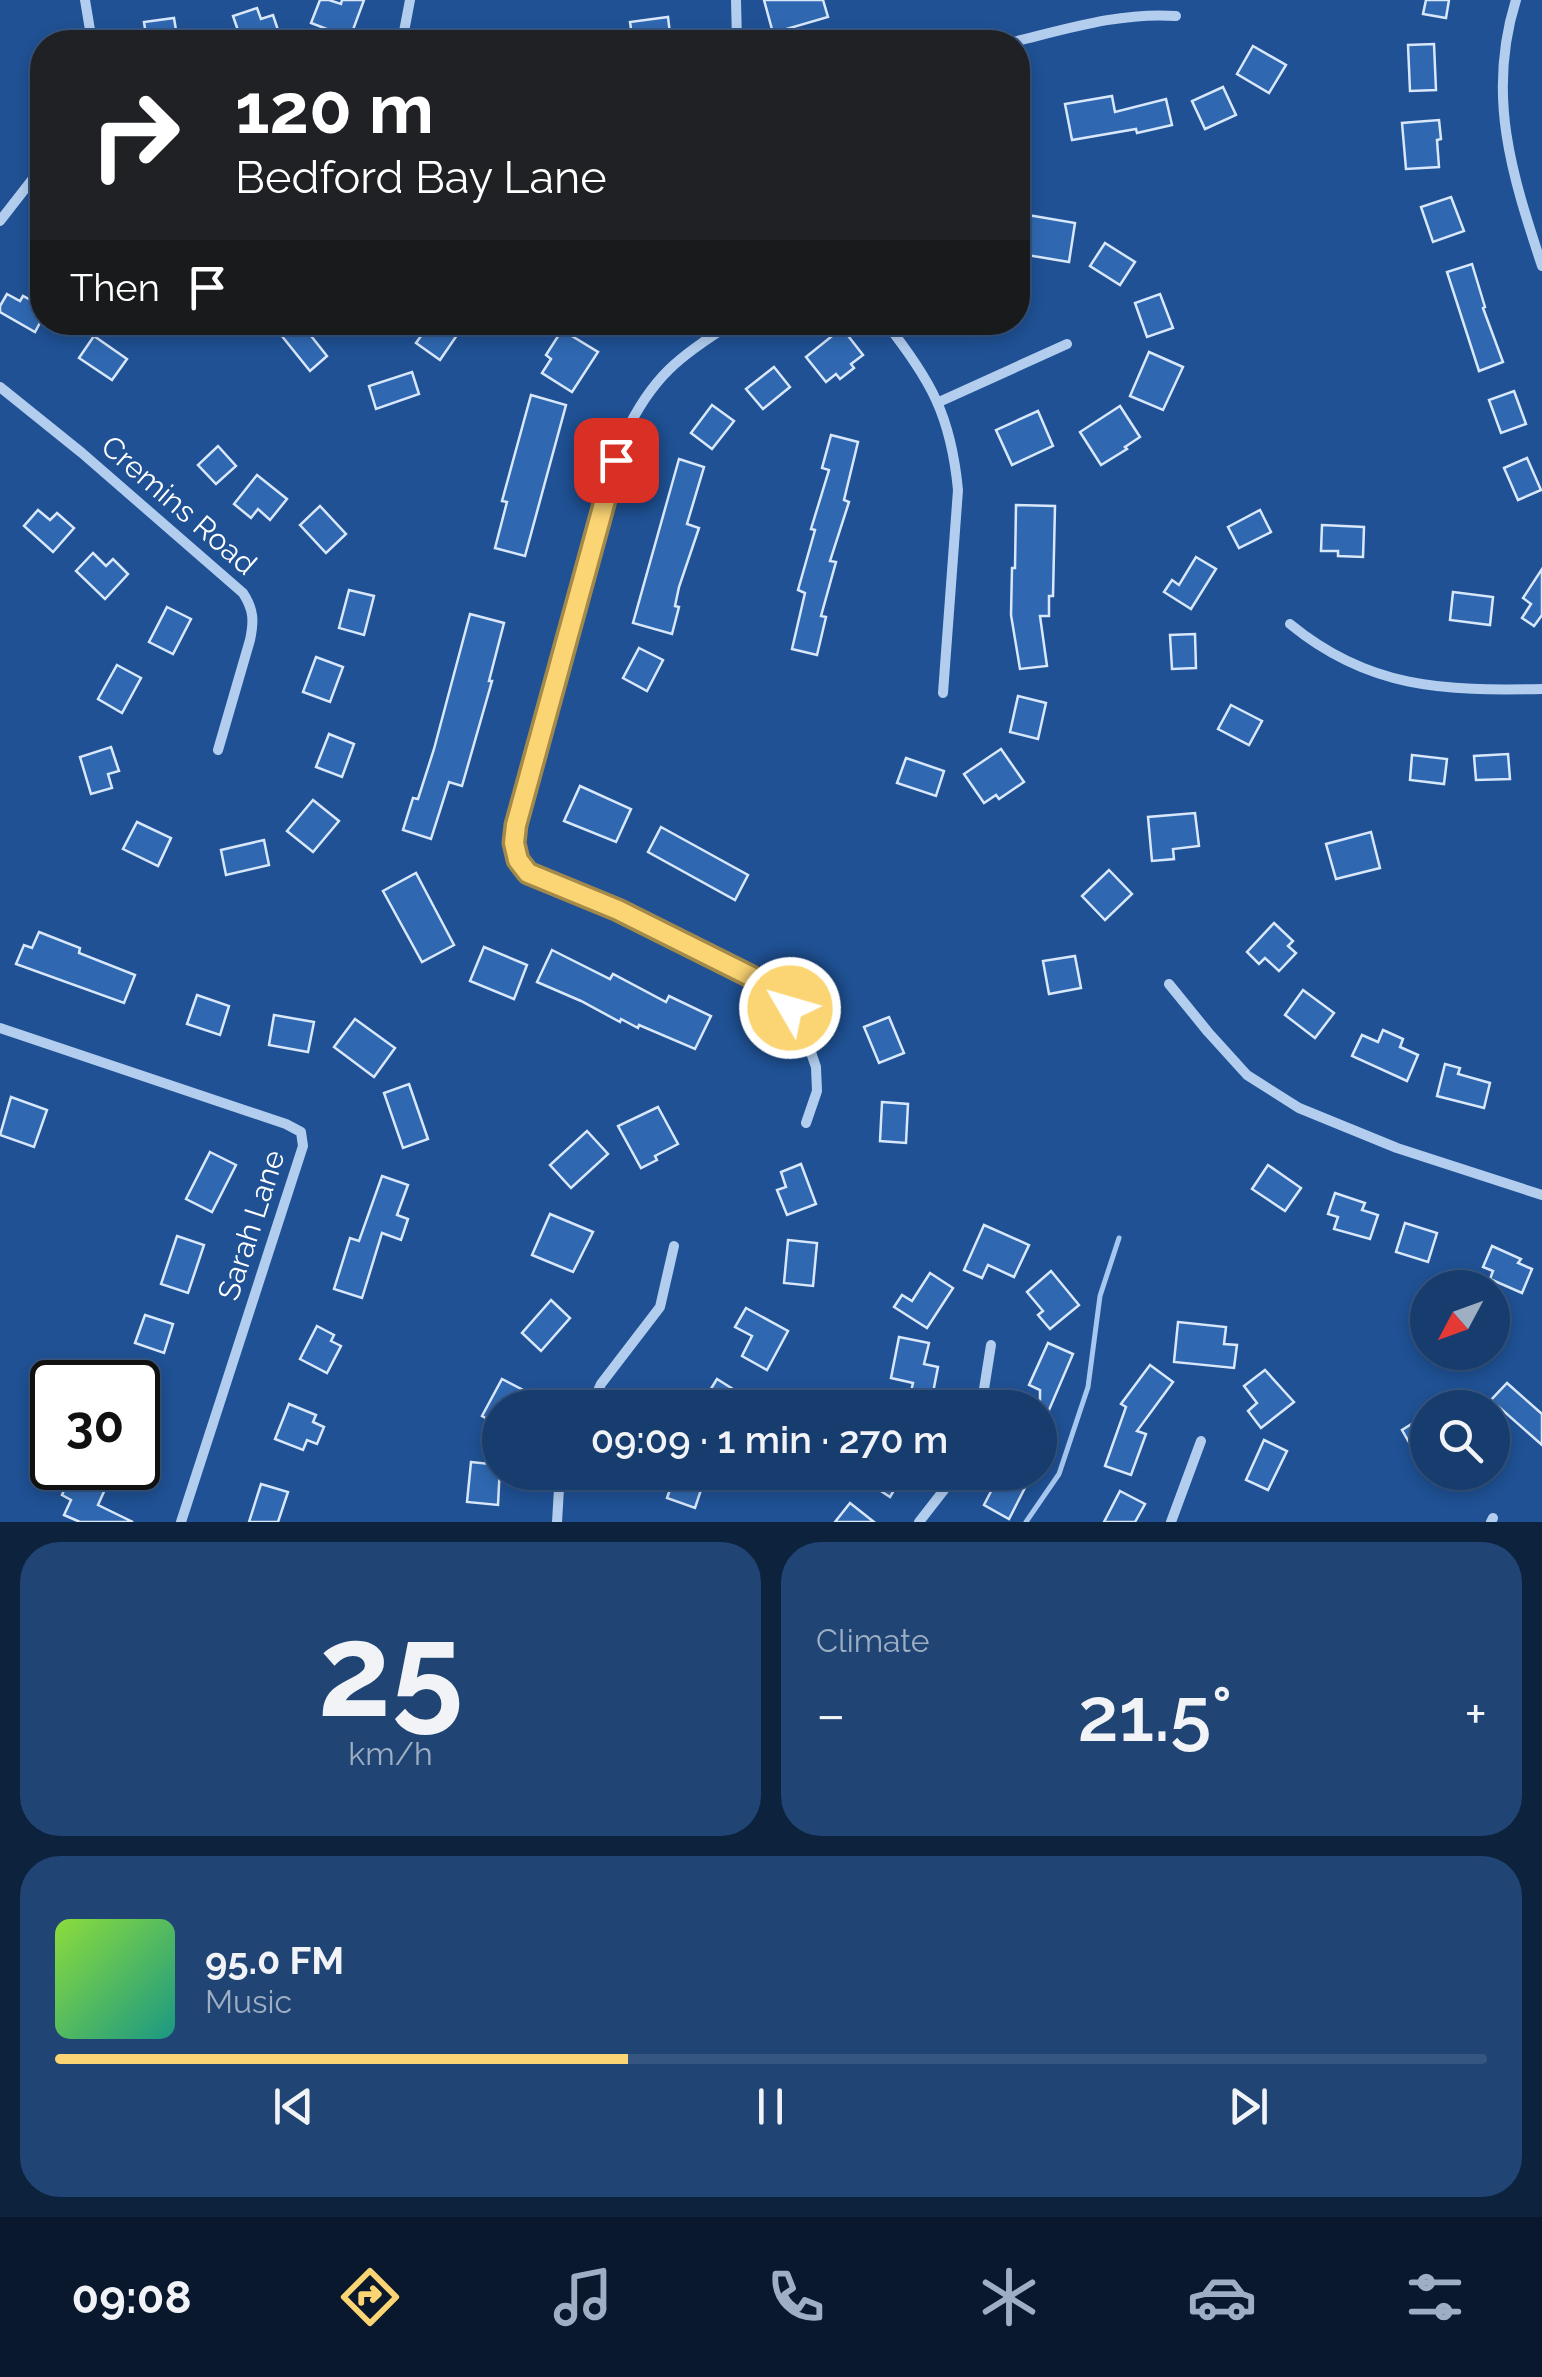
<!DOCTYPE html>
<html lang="en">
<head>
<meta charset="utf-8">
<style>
  body { margin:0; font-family:Raleway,sans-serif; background:#204474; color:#f1f3f6; height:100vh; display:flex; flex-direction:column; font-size:38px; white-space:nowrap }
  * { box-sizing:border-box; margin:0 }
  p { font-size:32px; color:#9eaec3 }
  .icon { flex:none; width:55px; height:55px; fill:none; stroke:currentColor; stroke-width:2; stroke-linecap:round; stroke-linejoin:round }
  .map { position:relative; height:1522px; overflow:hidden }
  .sheet { display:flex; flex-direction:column; gap:20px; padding:20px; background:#0d223d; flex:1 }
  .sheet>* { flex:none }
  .top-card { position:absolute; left:30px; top:30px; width:1000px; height:305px; border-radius:40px; box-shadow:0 5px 15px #0003,0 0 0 2px #365682; background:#202124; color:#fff; overflow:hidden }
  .needle { width:65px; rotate:229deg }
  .buttons { position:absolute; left:1410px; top:1270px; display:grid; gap:20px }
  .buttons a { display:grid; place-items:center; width:100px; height:100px; border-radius:50%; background:#173d6f; box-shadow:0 5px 15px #0003,0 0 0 2px #365682; font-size:50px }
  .speed { position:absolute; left:30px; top:1360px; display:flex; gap:20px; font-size:50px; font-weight:700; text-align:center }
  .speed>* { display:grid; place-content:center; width:130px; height:130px; border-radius:50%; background:#173d6f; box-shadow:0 5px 15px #0003,0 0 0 2px #365682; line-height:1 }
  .speed .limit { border:5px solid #111; border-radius:15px; background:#fff; color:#111 }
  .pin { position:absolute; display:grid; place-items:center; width:85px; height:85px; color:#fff; margin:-42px; border-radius:20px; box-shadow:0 5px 15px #0006 }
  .me { position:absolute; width:110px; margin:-55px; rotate:308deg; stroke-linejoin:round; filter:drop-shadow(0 0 8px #0008) }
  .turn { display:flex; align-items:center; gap:35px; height:210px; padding:0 40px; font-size:45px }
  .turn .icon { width:130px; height:130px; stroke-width:2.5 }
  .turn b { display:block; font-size:70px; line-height:85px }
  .then { display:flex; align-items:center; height:95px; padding:0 40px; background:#0003; gap:20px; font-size:38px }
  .big { font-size:75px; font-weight:600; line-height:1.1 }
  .sheet .card { flex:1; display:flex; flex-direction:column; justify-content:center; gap:15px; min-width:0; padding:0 35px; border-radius:40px; background:#204474 }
  .sheet .dial { align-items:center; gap:0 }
  .dial b { font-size:130px; line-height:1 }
  .song { display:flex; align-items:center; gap:30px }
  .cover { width:120px; height:120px; border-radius:15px; background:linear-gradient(135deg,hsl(90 70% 55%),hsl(170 70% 35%)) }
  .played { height:10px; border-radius:5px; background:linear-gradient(90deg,#fbd573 40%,#365682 40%) }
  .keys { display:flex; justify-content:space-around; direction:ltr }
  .heat { display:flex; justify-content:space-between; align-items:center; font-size:55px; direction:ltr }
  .sheet .tiles { flex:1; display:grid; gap:20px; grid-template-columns:1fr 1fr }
  .card:last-child { grid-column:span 2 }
  .trip { position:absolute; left:482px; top:1390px; width:575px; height:100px; border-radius:50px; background:#173d6f; box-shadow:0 5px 15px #0003,0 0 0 2px #365682; font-weight:600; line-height:100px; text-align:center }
  .tab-bar { display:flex; height:160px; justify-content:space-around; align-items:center; background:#09182c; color:#9eaec3 }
  .tab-bar .icon { width:70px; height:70px }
  .tab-bar .selected { color:#fbd573 }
  .tab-bar b { font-size:45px; color:#f1f3f6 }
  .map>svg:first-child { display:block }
</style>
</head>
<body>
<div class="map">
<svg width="1542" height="1522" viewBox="0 0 1542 1522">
  <rect width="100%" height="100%" fill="#1f5194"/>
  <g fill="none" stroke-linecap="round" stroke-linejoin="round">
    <polyline stroke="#a6c7ef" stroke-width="5" points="1026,1522 1059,1474 1088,1387 1100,1296 1119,1238"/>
  </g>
  <g fill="#2f68b1" stroke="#d8e7fa" stroke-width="2.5">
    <polygon points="320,0 329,0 341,4 342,0 364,0 350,38 311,23"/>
    <polygon points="764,0 823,0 828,17 773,33"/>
    <polygon points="1426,0 1449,0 1446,18 1423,14"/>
    <polygon points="257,8 261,19 273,15 280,36 261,42 242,42 233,16"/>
    <polygon points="668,17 671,42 633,42 630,22"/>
    <polygon points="174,18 178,42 147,42 144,22"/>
    <polygon points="1434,44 1436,90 1410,91 1408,45"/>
    <polygon points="1253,46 1286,65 1269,93 1237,74"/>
    <polygon points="1223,87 1236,115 1205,129 1192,101"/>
    <polygon points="1112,96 1115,112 1166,99 1172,125 1137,133 1136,129 1072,140 1065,104"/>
    <polygon points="1439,120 1441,139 1437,140 1439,167 1406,169 1402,123"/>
    <polygon points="1451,197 1464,231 1433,242 1421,207"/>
    <polygon points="1028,215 1075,223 1069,262 1021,254"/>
    <polygon points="1105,243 1135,262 1120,285 1090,266"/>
    <polygon points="1472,264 1485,307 1483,308 1503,362 1479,371 1447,272"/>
    <polygon points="7,294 20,301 23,296 42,306 42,319 35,332 0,312 0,306"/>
    <polygon points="1160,294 1173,328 1147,337 1135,303"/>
    <polygon points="296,322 300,322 327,356 310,371 281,335"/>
    <polygon points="431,322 466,322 440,360 416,343"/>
    <polygon points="842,328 863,355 851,364 854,368 840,379 836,374 826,382 806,357"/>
    <polygon points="562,330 598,352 572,392 542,373 551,359 546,355"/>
    <polygon points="94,336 127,359 112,380 79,358"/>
    <polygon points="1149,352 1183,367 1163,410 1130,396"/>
    <polygon points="774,367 790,387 763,409 746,389"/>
    <polygon points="412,372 419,394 376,409 369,386"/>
    <polygon points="1514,391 1526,424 1501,433 1489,400"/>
    <polygon points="531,395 566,405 525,556 495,548 507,502 502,501"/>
    <polygon points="712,405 734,421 712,449 691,433"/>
    <polygon points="1120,406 1140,437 1125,447 1127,449 1101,465 1080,432"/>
    <polygon points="1038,411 1053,446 1012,465 996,430"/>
    <polygon points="831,435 858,442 844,500 849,502 830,561 836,562 821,616 826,617 817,655 792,649 805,593 798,590 815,530 811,529 829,470 822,468"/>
    <polygon points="218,446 236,466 216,484 198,465"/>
    <polygon points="1527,458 1541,490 1518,500 1504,468"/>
    <polygon points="679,459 704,467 687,524 699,528 679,587 675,606 679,607 672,634 633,623"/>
    <polygon points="257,475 287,499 270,520 258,509 251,518 234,504"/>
    <polygon points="1016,505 1055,506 1053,596 1049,596 1049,616 1040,616 1047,666 1020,669 1011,615 1012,568 1015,568"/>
    <polygon points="320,506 346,534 326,553 300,525"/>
    <polygon points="38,510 50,520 57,513 74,528 53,552 24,526"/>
    <polygon points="1260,510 1271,532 1239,548 1228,527"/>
    <polygon points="1322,525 1364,527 1363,557 1338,556 1338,551 1321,551"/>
    <polygon points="93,553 106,566 113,559 128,574 105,599 76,571"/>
    <polygon points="1196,557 1216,569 1191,609 1164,592 1172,580 1179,585"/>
    <polygon points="1542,569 1542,615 1534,626 1522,618 1531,604 1523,598"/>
    <polygon points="349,590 374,596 364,635 339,628"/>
    <polygon points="1453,592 1493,597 1490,625 1450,620"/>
    <polygon points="167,607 191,619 173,654 149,642"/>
    <polygon points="470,614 504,623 489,681 492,681 462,786 449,782 431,839 403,830 413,798 418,799 434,749"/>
    <polygon points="1195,634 1196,668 1172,669 1170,635"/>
    <polygon points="639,648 663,660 647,691 623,678"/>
    <polygon points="316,657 343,667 330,702 303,692"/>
    <polygon points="117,665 141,678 122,713 98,699"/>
    <polygon points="1018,696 1046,703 1038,739 1010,732"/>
    <polygon points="1231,705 1262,721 1249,745 1218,729"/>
    <polygon points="329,734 354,744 342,777 316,767"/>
    <polygon points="111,747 119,771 108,774 112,788 91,794 80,757"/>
    <polygon points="1001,749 1024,782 999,799 996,795 984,803 964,774"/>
    <polygon points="1508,754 1510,779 1476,780 1474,756"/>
    <polygon points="1412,755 1447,759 1444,784 1410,780"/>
    <polygon points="906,758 944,771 936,796 897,783"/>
    <polygon points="580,786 631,809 616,842 564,821"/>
    <polygon points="313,800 339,821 313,852 287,831"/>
    <polygon points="1195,813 1199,846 1173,849 1174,859 1152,861 1148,817"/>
    <polygon points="137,822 171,838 158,866 123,849"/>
    <polygon points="661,827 748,875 735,900 648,852"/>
    <polygon points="1371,832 1380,868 1336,879 1326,844"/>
    <polygon points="264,840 269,865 226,875 221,850"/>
    <polygon points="1109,870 1132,894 1105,920 1082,896"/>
    <polygon points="416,873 454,945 422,962 383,891"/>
    <polygon points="1274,923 1293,941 1288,946 1296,953 1279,971 1265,958 1259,964 1247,952"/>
    <polygon points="39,932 80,948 79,953 135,975 124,1003 16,964 24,945 32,948"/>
    <polygon points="484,947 527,965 514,999 470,981"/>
    <polygon points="552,950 610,979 613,974 666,1002 669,996 711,1016 695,1049 639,1025 638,1028 621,1019 620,1022 581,1001 537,982"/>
    <polygon points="1075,956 1081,988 1049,994 1043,961"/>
    <polygon points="1303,990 1334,1013 1315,1038 1285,1015"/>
    <polygon points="197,995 229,1006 220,1035 187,1024"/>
    <polygon points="274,1015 314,1022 308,1052 269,1045"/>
    <polygon points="889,1017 904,1053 879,1063 864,1027"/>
    <polygon points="355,1019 395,1048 374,1077 334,1047"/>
    <polygon points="1383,1030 1403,1039 1400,1047 1418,1055 1407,1081 1352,1056 1362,1035 1378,1042"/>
    <polygon points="1445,1064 1460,1068 1458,1074 1490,1083 1484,1108 1437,1096"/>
    <polygon points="409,1084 428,1139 403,1148 384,1093"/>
    <polygon points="11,1097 47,1110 34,1147 0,1135"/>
    <polygon points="882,1102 908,1104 906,1143 880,1141"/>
    <polygon points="658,1107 678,1144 655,1156 657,1160 641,1168 618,1126"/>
    <polygon points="587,1131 608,1154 571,1188 550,1165"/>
    <polygon points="210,1152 236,1165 212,1212 186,1199"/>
    <polygon points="801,1164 816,1204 787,1215 777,1190 786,1187 781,1172"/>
    <polygon points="1268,1165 1301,1188 1285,1211 1252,1189"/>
    <polygon points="382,1176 408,1185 397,1215 408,1219 401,1240 382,1233 362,1298 334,1289 350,1238 359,1241"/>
    <polygon points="1335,1193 1365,1203 1362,1210 1378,1215 1370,1239 1334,1229 1338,1217 1328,1214"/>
    <polygon points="550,1214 593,1232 573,1272 532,1255"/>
    <polygon points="1405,1223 1437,1233 1428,1262 1396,1252"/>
    <polygon points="984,1225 1029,1245 1014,1277 988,1265 982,1278 964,1270"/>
    <polygon points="177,1236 204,1245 188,1293 161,1284"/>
    <polygon points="788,1240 817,1243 813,1286 784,1283"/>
    <polygon points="1492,1246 1521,1259 1518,1263 1532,1269 1522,1293 1490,1279 1493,1271 1483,1267"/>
    <polygon points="1051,1271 1079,1305 1050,1329 1038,1315 1043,1311 1027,1292"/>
    <polygon points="930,1273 953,1288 927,1328 894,1307 902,1295 912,1301"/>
    <polygon points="551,1300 570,1318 541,1351 522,1333"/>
    <polygon points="746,1308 788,1331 767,1370 742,1356 752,1336 735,1327"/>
    <polygon points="145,1315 173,1324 164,1353 135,1343"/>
    <polygon points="1178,1322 1226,1327 1224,1344 1237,1345 1234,1368 1174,1362"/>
    <polygon points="317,1326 334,1335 331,1341 341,1346 327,1373 300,1359"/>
    <polygon points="899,1337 929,1343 924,1364 938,1367 930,1408 907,1408 913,1383 891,1378"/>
    <polygon points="1048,1343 1073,1354 1040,1431 1040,1390 1029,1385"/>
    <polygon points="1150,1365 1173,1382 1137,1431 1146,1434 1131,1475 1105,1466 1126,1407 1121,1404"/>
    <polygon points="1265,1370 1294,1402 1261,1428 1248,1411 1257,1403 1244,1386"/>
    <polygon points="502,1379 529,1393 521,1408 500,1408 500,1426 482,1416"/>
    <polygon points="717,1379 744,1396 737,1408 699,1408"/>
    <polygon points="1507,1383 1542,1414 1542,1445 1491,1400"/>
    <polygon points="138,1393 154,1399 140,1439 138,1438"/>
    <polygon points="289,1404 316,1415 313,1422 324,1427 317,1444 307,1440 303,1450 275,1439"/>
    <polygon points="1428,1414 1428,1443 1414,1451 1402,1430"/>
    <polygon points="1264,1440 1287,1451 1268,1490 1246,1480"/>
    <polygon points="471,1462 500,1465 498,1505 467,1502"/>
    <polygon points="74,1468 89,1468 110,1478 98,1505 133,1522 80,1522 64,1515 71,1500 62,1495"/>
    <polygon points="676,1472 707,1472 695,1508 667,1498"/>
    <polygon points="852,1472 905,1472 890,1497"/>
    <polygon points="1001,1472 1015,1472 1029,1480 1009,1519 984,1505"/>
    <polygon points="261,1484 288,1492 278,1522 249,1522"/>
    <polygon points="1120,1491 1145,1504 1135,1522 1104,1522"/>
    <polygon points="850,1503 874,1522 835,1522"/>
  </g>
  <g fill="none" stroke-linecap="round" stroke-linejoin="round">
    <g stroke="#b2cdee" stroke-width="10">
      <polyline points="85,0 92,42"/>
      <polyline points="736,0 737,42"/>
      <path d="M1516,0c-30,95 -4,175 26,266"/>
      <polyline points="402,42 410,0"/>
      <path d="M1013,42c54,-13 107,-30 163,-26"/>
      <polyline points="0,221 42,167"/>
      <path d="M734,322c-55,34 -82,55 -110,114l-108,389 -2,18 4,17 11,13 89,37 133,67 25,15 14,16 16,30 10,29 1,24 -11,32"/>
      <path d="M885,322c46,58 66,94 73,168l-15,203"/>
      <path d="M0,387l82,66 161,140c11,17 11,28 7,47l-32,110"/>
      <polyline points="939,402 1067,344"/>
      <path d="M1290,624c79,65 154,67 252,65"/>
      <polyline points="1169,984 1208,1032 1247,1075 1299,1108 1397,1148 1542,1195"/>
      <polyline points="0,1028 286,1124 301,1132 303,1146 181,1522"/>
      <polyline points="590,1408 601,1384 660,1307 674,1246"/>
      <polyline points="981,1408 991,1345"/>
      <polyline points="557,1522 560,1472"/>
      <polyline points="919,1522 958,1472"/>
      <polyline points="1171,1522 1201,1441"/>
      <polyline points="1491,1522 1493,1518"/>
    </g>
  </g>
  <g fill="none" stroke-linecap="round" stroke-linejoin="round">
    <defs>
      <polyline id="route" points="616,460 516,825 514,843 518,860 528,873 618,910 750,976 776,992 790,1008"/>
    </defs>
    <use href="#route" stroke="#a38a4b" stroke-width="25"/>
    <use href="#route" stroke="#fbd573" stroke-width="18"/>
  </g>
  <g text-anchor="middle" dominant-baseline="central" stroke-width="10" stroke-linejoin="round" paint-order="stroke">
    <g font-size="30" fill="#fff" stroke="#1f5194">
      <text transform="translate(179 505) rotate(41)">Cremins Road</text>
      <text transform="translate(251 1225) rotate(-72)">Sarah Lane</text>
    </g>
  </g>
</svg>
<div class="buttons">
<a><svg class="needle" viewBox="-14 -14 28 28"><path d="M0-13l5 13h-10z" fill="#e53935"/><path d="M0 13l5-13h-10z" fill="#9eaec3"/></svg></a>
<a><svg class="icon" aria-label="search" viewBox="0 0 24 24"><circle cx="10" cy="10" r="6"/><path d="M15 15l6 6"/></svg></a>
</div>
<div class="speed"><div class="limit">30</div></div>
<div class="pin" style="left:616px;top:460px;background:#d93025"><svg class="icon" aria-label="arrive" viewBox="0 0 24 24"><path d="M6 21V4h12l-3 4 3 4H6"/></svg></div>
<svg class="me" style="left:790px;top:1008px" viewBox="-20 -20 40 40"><circle r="17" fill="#fbd573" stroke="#fff" stroke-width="3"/><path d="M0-11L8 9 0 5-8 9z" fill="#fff"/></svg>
<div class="trip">09:09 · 1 min · 270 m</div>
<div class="top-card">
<div class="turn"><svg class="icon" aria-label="right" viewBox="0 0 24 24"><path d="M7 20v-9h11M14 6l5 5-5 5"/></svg><div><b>120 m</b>Bedford Bay Lane</div></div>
<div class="then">Then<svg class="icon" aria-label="arrive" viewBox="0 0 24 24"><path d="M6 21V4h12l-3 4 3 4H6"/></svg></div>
</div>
</div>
<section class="sheet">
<div class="tiles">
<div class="card dial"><b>25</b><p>km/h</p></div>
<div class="card"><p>Climate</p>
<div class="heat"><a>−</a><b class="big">21.5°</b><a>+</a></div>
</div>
<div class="card">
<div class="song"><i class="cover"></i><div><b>95.0 FM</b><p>Music</p></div></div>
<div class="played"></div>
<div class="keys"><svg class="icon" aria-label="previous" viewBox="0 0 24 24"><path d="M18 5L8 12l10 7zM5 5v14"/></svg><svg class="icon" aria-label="pause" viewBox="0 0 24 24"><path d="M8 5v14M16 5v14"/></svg><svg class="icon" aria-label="next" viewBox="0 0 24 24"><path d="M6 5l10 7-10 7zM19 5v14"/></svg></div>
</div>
</div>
</section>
<nav class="tab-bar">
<b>09:08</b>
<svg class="icon selected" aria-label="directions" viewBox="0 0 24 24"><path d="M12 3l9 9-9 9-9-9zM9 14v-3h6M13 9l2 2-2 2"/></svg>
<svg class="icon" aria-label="music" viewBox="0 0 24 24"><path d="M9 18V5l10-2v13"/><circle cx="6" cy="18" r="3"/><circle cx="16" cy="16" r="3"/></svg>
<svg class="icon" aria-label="phone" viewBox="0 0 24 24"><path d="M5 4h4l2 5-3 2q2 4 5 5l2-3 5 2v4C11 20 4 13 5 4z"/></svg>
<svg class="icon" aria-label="climate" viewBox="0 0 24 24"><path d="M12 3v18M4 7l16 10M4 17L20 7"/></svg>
<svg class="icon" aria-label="car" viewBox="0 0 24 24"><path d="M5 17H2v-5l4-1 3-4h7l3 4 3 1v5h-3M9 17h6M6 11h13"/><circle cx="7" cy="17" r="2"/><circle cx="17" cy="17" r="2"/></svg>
<svg class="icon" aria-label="filters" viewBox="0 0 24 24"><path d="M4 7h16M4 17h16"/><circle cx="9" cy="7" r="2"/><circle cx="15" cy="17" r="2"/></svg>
</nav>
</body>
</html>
